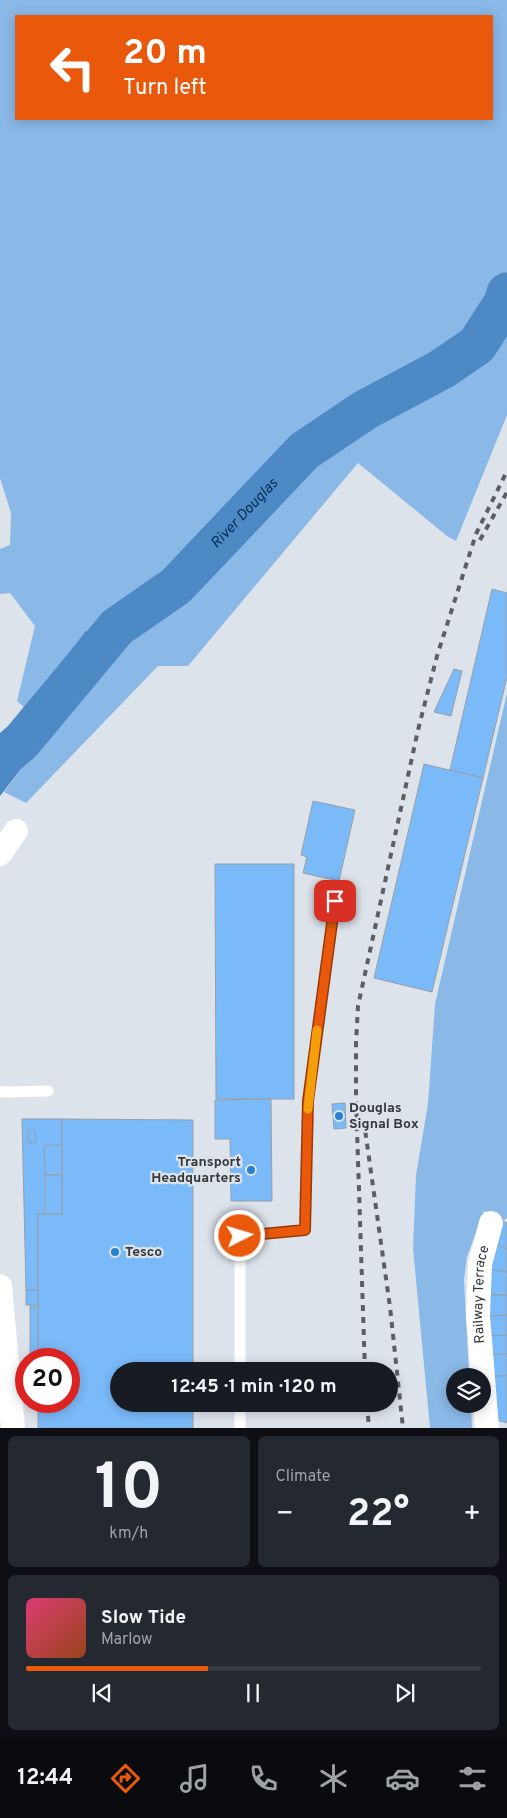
<!DOCTYPE html>
<html lang="en">
<head>
<meta charset="utf-8">
<style>
  body { margin:0; font-family:Overpass,sans-serif; background:#242831; color:#f1f3f6; height:100vh; display:flex; flex-direction:column; font-size:19px; white-space:nowrap }
  * { box-sizing:border-box; margin:0 }
  p { font-size:16px; color:#9ea1a6 }
  .icon { flex:none; width:28px; height:28px; fill:none; stroke:currentColor; stroke-width:2; stroke-linecap:round; stroke-linejoin:round }
  .map { position:relative; height:1428px; overflow:hidden }
  .drawer { display:flex; flex-direction:column; gap:8px; padding:8px; background:#0d0f14; flex:1 }
  .drawer>* { flex:none }
  .guide { position:absolute; left:15px; top:15px; width:478px; height:105px; border-radius:0px; box-shadow:0 2px 12px #0003; background:#ea580c; color:#fff; overflow:hidden }
  .controls { position:absolute; left:446px; top:1368px; display:grid; gap:10px }
  .controls a { display:grid; place-items:center; width:45px; height:45px; border-radius:50%; background:#171b24; box-shadow:0 2px 12px #0003; font-size:25px }
  .speed { position:absolute; left:15px; top:1348px; display:flex; gap:10px; font-size:25px; font-weight:700; text-align:center }
  .speed>* { display:grid; place-content:center; width:65px; height:65px; border-radius:50%; background:#171b24; box-shadow:0 2px 12px #0003; line-height:1 }
  .speed .limit { border:8px solid #d22; background:#fff; color:#111 }
  .pin { position:absolute; display:grid; place-items:center; width:42px; height:42px; color:#fff; margin:-21px; border-radius:10px; box-shadow:0 2px 8px #0006 }
  .me { position:absolute; width:55px; margin:-28px; rotate:85deg; stroke-linejoin:round; filter:drop-shadow(0 0 4px #0008) }
  .turn { display:flex; align-items:center; gap:18px; height:105px; padding:0 25px; font-size:22px }
  .turn .icon { width:65px; height:65px; stroke-width:2.5 }
  .turn b { display:block; font-size:35px; line-height:42px }
  .big { font-size:38px; font-weight:700; line-height:1.1 }
  .drawer .card { flex:1; display:flex; flex-direction:column; justify-content:center; gap:8px; min-width:0; padding:0 18px; border-radius:8px; background:#242831 }
  .drawer .dial { align-items:center; gap:0 }
  .dial b { font-size:65px; line-height:1 }
  .song { display:flex; align-items:center; gap:15px }
  .cover { width:60px; height:60px; border-radius:8px; background:linear-gradient(135deg,hsl(340 70% 55%),hsl(20 70% 35%)) }
  .played { height:5px; border-radius:2px; background:linear-gradient(90deg,#ea580c 40%,#363941 40%) }
  .keys { display:flex; justify-content:space-around; direction:ltr }
  .heat { display:flex; justify-content:space-between; align-items:center; font-size:28px; direction:ltr }
  .drawer .tiles { flex:1; display:grid; gap:8px; grid-template-columns:1fr 1fr }
  .card:last-child { grid-column:span 2 }
  .trip { position:absolute; left:110px; top:1362px; width:288px; height:50px; border-radius:25px; background:#171b24; box-shadow:0 2px 12px #0003; font-weight:700; line-height:50px; text-align:center }
  .tabs { display:flex; height:80px; justify-content:space-around; align-items:center; background:#090b0e; color:#9ea1a6 }
  .tabs .icon { width:35px; height:35px }
  .tabs .on { color:#ea580c }
  .tabs b { font-size:22px; color:#f1f3f6 }
  .map>svg:first-child { display:block }
</style>
</head>
<body>
<div class="map">
<svg width="507" height="1428" viewBox="0 0 507 1428">
  <rect width="100%" height="100%" fill="#dce3eb"/>
  <g fill="#8ab8e7" fill-rule="evenodd">
    <path d="M0,0h507v415l-51,126 -9,-5 -89,-73 -170,203h-30l-132,137 -22,-11 28,-37 53,-60 -53,4 -7,9 -8,-7 18,-75 -25,-33 -10,1v-45l10,-4 1,-32 -11,-35zM16,16h475v103h-475z"/>
    <polygon points="507,693 507,1218 503,1221 484,1211 467,1257 464,1279 469,1376 455,1376 455,1404 471,1404 472,1428 430,1428 413,1248 416,1175 428,1104 435,1004"/>
  </g>
  <polygon fill="#4c89c5" points="86,631 115,651 85,695 32,755 0,796 0,741"/>
  <g fill="none" stroke-linecap="round" stroke-linejoin="round">
    <path stroke="#4c89c5" stroke-width="41" id="s1" d="M0,760l22,-19 95,-114 59,-41 128,-135 61,-41 77,-41 35,-24 27,-42 3,-10"/>
  </g>
  <g fill="#7bbaf9" stroke="#989fa7">
    <polygon points="492,589 507,593 507,677 483,778 450,770"/>
    <polygon points="454,669 462,671 451,716 434,712"/>
    <polygon points="424,764 483,778 432,992 374,978"/>
    <polygon points="313,801 355,810 339,881 303,873 307,857 301,855"/>
    <polygon points="215,864 294,864 294,1099 216,1099"/>
    <polygon points="271,1099 272,1201 231,1201 230,1139 215,1139 215,1100"/>
    <polygon points="345,1103 346,1128 334,1129 332,1104"/>
    <polygon points="22,1119 62,1119 62,1214 38,1214 38,1290 26,1290"/>
    <polygon points="62,1119 193,1120 193,1371 119,1371 119,1404 193,1404 193,1428 38,1428 38,1401 69,1401 69,1359 38,1359 38,1214 62,1214"/>
    <polygon points="28,1130 35,1130 36,1143 28,1143"/>
    <polygon points="44,1145 62,1145 62,1175 45,1175"/>
    <rect x="45" y="1175" width="17" height="39"/>
    <polygon points="503,1221 507,1223 507,1249 496,1245"/>
    <polygon points="496,1245 507,1249 507,1272 487,1269"/>
    <polygon points="487,1269 507,1272 507,1295 487,1295"/>
    <rect x="26" y="1290" width="12" height="15"/>
    <polygon points="487,1295 507,1295 507,1315 490,1316"/>
    <rect x="30" y="1306" width="8" height="53"/>
    <polygon points="507,1315 507,1335 491,1336 490,1316"/>
    <polygon points="507,1335 507,1354 492,1355 491,1336"/>
    <polygon points="507,1354 507,1376 494,1376 492,1355"/>
    <polygon points="494,1376 507,1376 507,1423 496,1420"/>
  </g>
  <g fill="none" stroke-linecap="round" stroke-linejoin="round">
    <g stroke="#fff" stroke-width="11">
      <polyline points="0,1092 48,1091"/>
      <polyline points="240,1371 240,1236 305,1230 308,1101 335,901"/>
      <polyline points="240,1404 240,1428"/>
    </g>
    <g stroke="#fff" stroke-width="24">
      <polyline points="0,854 16,831"/>
      <polyline points="0,1286 13,1428"/>
      <path id="s2" d="M487,1428l-9,-113 2,-51 11,-41"/>
    </g>
    <g stroke="#5b5f63" stroke-width="4" stroke-dasharray="6 6" stroke-linecap="butt">
      <polyline points="480,540 507,492"/>
      <polyline points="362,1108 390,1307 403,1428"/>
      <polyline points="365,1371 356,1100 356,1043 358,1006 418,730 437,656 476,534 507,471"/>
      <polyline points="367,1404 369,1428"/>
    </g>
  </g>
  <g fill="none" stroke-linecap="round" stroke-linejoin="round">
    <defs>
      <polyline id="route" points="240,1236 305,1230 308,1101 335,901"/>
    </defs>
    <use href="#route" stroke="#983908" stroke-width="12"/>
    <use href="#route" stroke="#ea580c" stroke-width="9"/>
    <polyline stroke="#f59e0b" stroke-width="9" points="308,1109 317,1030"/>
  </g>
  <g fill="#2780ce" stroke="#dce3eb" stroke-width="2">
    <circle cx="339" cy="1116" r="5"/>
    <circle cx="251" cy="1170" r="5"/>
    <circle cx="115" cy="1252" r="5"/>
  </g>
  <g text-anchor="middle" dominant-baseline="central" stroke-width="4.5" stroke-linejoin="round" paint-order="stroke">
    <g font-size="14" font-weight="bold" fill="#35383b" stroke="#dce3eb" text-anchor="start">
      <text x="349" y="1108">Douglas<tspan x="349" dy="16">Signal Box</tspan></text>
      <text x="241" y="1162" text-anchor="end">Transport<tspan x="241" dy="16">Headquarters</tspan></text>
      <text x="125" y="1252">Tesco</text>
    </g>
    <g font-size="14" fill="#35383b" stroke="#dce3eb">
      <text stroke="none"><textPath href="#s2" startOffset="134">Railway Terrace</textPath></text>
    </g>
    <g font-size="15" font-style="italic" fill="#002e55" stroke="#dce3eb">
      <text stroke="none"><textPath href="#s1" startOffset="349">River Douglas</textPath></text>
    </g>
  </g>
</svg>
<div class="controls">
<a><svg class="icon" aria-label="layers" viewBox="0 0 24 24"><path d="M12 4l9 5-9 5-9-5zM3 14l9 5 9-5"/></svg></a>
</div>
<div class="speed"><div class="limit">20</div></div>
<div class="pin" style="left:335px;top:901px;background:#d93025"><svg class="icon" aria-label="arrive" viewBox="0 0 24 24"><path d="M6 21V4h12l-3 4 3 4H6"/></svg></div>
<svg class="me" style="left:240px;top:1236px" viewBox="-20 -20 40 40"><circle r="17" fill="#ea580c" stroke="#fff" stroke-width="3"/><path d="M0-11L8 9 0 5-8 9z" fill="#fff"/></svg>
<div class="trip">12:45 · 1 min · 120 m</div>
<div class="guide">
<div class="turn"><svg class="icon" aria-label="left" viewBox="0 0 24 24"><path d="M17 20v-9H6M10 6l-5 5 5 5"/></svg><div><b>20 m</b>Turn left</div></div>
</div>
</div>
<section class="drawer">
<div class="tiles">
<div class="card dial"><b>10</b><p>km/h</p></div>
<div class="card"><p>Climate</p>
<div class="heat"><a>−</a><b class="big">22°</b><a>+</a></div>
</div>
<div class="card">
<div class="song"><i class="cover"></i><div><b>Slow Tide</b><p>Marlow</p></div></div>
<div class="played"></div>
<div class="keys"><svg class="icon" aria-label="previous" viewBox="0 0 24 24"><path d="M18 5L8 12l10 7zM5 5v14"/></svg><svg class="icon" aria-label="pause" viewBox="0 0 24 24"><path d="M8 5v14M16 5v14"/></svg><svg class="icon" aria-label="next" viewBox="0 0 24 24"><path d="M6 5l10 7-10 7zM19 5v14"/></svg></div>
</div>
</div>
</section>
<nav class="tabs">
<b>12:44</b>
<svg class="icon on" aria-label="directions" viewBox="0 0 24 24"><path d="M12 3l9 9-9 9-9-9zM9 14v-3h6M13 9l2 2-2 2"/></svg>
<svg class="icon" aria-label="music" viewBox="0 0 24 24"><path d="M9 18V5l10-2v13"/><circle cx="6" cy="18" r="3"/><circle cx="16" cy="16" r="3"/></svg>
<svg class="icon" aria-label="phone" viewBox="0 0 24 24"><path d="M5 4h4l2 5-3 2q2 4 5 5l2-3 5 2v4C11 20 4 13 5 4z"/></svg>
<svg class="icon" aria-label="climate" viewBox="0 0 24 24"><path d="M12 3v18M4 7l16 10M4 17L20 7"/></svg>
<svg class="icon" aria-label="car" viewBox="0 0 24 24"><path d="M5 17H2v-5l4-1 3-4h7l3 4 3 1v5h-3M9 17h6M6 11h13"/><circle cx="7" cy="17" r="2"/><circle cx="17" cy="17" r="2"/></svg>
<svg class="icon" aria-label="filters" viewBox="0 0 24 24"><path d="M4 7h16M4 17h16"/><circle cx="9" cy="7" r="2"/><circle cx="15" cy="17" r="2"/></svg>
</nav>
</body>
</html>
